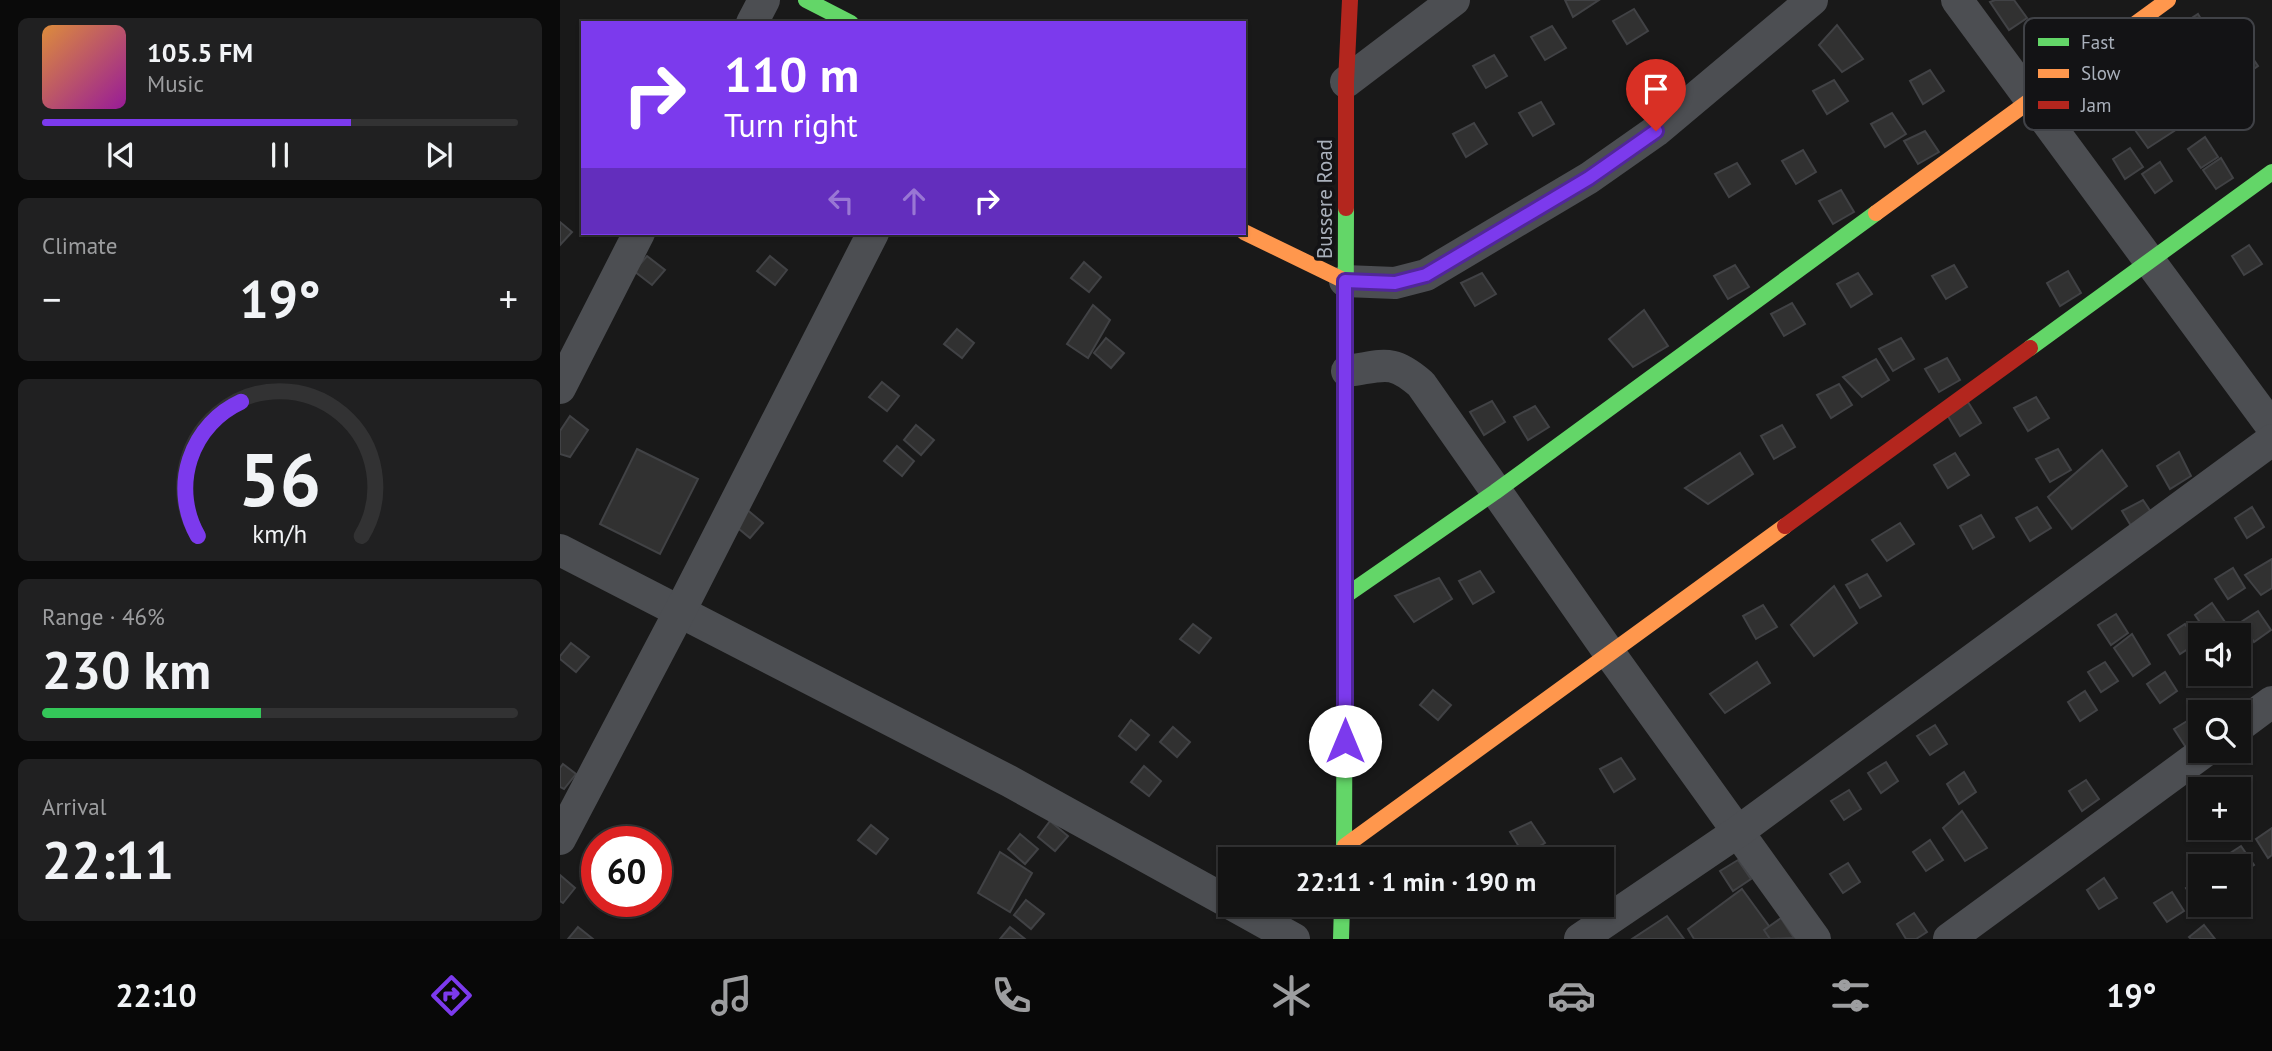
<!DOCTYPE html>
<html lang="en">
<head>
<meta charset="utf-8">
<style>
  body { margin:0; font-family:"PT Sans",sans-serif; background:#202021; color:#f1f3f6; height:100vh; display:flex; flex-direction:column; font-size:26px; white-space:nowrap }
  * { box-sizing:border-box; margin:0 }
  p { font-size:23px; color:#9d9ea0 }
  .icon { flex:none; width:38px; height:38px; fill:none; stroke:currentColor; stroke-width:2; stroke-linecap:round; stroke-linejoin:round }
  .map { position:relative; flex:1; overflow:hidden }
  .panel { display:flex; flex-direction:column; gap:18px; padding:18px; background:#0a0a0a; width:560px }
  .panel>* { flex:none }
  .guide { position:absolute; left:21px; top:21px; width:665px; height:214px; border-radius:0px; box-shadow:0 2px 5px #0004,0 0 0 2px #323233; background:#7c3aed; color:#fff; overflow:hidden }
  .tools { position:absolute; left:1628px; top:623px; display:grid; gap:14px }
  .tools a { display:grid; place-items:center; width:63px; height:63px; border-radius:0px; background:#131313; box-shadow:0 2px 5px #0004,0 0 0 2px #323233; font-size:35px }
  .speed { position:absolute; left:21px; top:826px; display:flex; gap:14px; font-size:35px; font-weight:700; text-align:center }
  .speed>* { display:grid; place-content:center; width:91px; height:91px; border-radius:50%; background:#131313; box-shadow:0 2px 5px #0004,0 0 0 2px #323233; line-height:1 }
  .speed .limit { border:10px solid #d22; background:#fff; color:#111 }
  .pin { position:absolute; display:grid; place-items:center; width:60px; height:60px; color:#fff; margin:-72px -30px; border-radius:50% 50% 50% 0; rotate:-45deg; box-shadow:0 0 7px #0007 }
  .pin .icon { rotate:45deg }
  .me { position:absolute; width:77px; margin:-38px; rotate:0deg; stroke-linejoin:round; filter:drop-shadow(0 0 5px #0008) }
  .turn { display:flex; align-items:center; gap:24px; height:147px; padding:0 28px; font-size:32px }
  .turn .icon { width:91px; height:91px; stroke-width:2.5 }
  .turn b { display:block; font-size:49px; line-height:60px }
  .lanes { display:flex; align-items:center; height:66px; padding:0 28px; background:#0003; justify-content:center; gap:35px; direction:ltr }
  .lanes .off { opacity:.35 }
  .big { font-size:52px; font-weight:800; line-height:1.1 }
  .panel .card { flex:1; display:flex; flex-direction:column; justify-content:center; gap:10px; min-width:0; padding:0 24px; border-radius:10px; background:#202021 }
  .panel .dial { align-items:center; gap:0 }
  .dial svg { height:182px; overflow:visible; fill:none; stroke:#323233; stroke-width:7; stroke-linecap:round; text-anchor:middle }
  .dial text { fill:#f1f3f6; stroke:none }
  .song { display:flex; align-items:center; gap:21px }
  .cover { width:84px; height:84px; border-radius:10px; background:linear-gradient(135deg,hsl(30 70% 55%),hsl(300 70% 35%)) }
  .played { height:7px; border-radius:4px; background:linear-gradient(90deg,#7c3aed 65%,#323233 65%) }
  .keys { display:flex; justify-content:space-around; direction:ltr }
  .heat { display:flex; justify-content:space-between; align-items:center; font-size:38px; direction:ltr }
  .charge { height:10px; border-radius:5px; background:linear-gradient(90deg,#34c759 46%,#323233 0) }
  .trip { position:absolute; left:658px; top:847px; width:396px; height:70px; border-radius:0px; background:#131313; box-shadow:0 2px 5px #0004,0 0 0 2px #323233; font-weight:800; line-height:70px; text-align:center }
  .menu { display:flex; height:112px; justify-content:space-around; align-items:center; background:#080808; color:#9d9ea0 }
  .menu .icon { width:49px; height:49px }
  .menu .current { color:#7c3aed }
  .menu b { font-size:32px; color:#f1f3f6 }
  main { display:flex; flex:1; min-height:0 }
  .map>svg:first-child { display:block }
</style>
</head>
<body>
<main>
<section class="panel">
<div class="card">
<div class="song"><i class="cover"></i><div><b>105.5 FM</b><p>Music</p></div></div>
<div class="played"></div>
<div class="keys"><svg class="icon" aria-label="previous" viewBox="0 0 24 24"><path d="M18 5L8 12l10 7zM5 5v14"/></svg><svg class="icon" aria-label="pause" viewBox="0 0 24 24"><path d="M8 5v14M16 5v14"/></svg><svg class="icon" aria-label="next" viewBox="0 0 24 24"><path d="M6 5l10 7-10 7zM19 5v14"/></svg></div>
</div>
<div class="card"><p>Climate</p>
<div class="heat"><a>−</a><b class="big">19°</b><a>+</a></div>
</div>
<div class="card dial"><svg viewBox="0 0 100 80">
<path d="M14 69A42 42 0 1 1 86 69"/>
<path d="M14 69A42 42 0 0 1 33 10" stroke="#7c3aed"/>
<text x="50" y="56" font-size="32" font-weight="700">56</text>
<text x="50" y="72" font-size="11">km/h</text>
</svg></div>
<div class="card"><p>Range · 46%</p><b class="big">230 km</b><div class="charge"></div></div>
<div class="card"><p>Arrival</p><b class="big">22:11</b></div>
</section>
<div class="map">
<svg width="1712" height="939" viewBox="0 0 1712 939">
  <rect width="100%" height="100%" fill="#191919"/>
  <g fill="#313131" stroke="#414245" stroke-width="2">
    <polygon points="1005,0 1039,0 1013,17"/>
    <polygon points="1435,0 1454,0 1467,18 1449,30 1430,2"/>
    <polygon points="1074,9 1088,31 1067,44 1053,21"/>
    <polygon points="1638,14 1650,34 1633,45 1621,25"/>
    <polygon points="1277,25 1303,59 1282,72 1259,45"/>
    <polygon points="992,26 1006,48 985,60 971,37"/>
    <polygon points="1685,47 1698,66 1681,78 1668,58"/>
    <polygon points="1579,51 1631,120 1588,148 1541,83"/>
    <polygon points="934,55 947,76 926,88 913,66"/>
    <polygon points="1370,70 1384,91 1363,104 1350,81"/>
    <polygon points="1274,80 1288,101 1267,114 1253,91"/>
    <polygon points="981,102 994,124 973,136 959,113"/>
    <polygon points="1332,113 1346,134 1325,147 1311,124"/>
    <polygon points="914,123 927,144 906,157 893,134"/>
    <polygon points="1365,131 1379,152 1358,164 1344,141"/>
    <polygon points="1645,137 1658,157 1641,168 1628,149"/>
    <polygon points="1570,148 1583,167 1565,179 1553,159"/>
    <polygon points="1243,150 1256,172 1236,184 1222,161"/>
    <polygon points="1661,158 1673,178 1656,189 1643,170"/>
    <polygon points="1600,162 1612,181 1595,193 1582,174"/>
    <polygon points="1177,163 1190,184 1169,197 1155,174"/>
    <polygon points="1281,190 1294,212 1273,224 1259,201"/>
    <polygon points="0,222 12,232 0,245"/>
    <polygon points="1689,245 1702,264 1684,275 1672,256"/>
    <polygon points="87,256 105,270 92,285 74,271"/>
    <polygon points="210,256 227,270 215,285 197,271"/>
    <polygon points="524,262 541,277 529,292 511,278"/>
    <polygon points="1175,265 1189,287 1168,299 1154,276"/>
    <polygon points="1394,265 1407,287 1386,299 1372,276"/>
    <polygon points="1508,271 1521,293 1500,306 1487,283"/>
    <polygon points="922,273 936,294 915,306 901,283"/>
    <polygon points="1298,273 1312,294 1291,307 1277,284"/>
    <polygon points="1232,303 1245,324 1224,336 1211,314"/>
    <polygon points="533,305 550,320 528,358 507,344"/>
    <polygon points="1084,310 1108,346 1073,367 1049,339"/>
    <polygon points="397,329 414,343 402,358 384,344"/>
    <polygon points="546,338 564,353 551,368 534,353"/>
    <polygon points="1341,338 1354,359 1333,371 1319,349"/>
    <polygon points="1387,358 1400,380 1379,392 1365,369"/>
    <polygon points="1316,359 1329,380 1302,397 1283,377"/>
    <polygon points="322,382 339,396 327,411 309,397"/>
    <polygon points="1279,384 1292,405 1271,418 1257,395"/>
    <polygon points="1476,397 1489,418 1468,431 1454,408"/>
    <polygon points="932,401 945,422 924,435 910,412"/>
    <polygon points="1408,402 1421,423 1400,436 1386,413"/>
    <polygon points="975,406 989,427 968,440 954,417"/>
    <polygon points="10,416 28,430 10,457 0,454 0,431"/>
    <polygon points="356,425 374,440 361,455 344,440"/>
    <polygon points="1222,425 1235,447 1214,459 1201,436"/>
    <polygon points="337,446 354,461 342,476 324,461"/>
    <polygon points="77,449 138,479 100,554 40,524"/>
    <polygon points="1498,449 1511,470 1490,482 1476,459"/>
    <polygon points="1542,450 1567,486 1512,529 1488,497"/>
    <polygon points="1619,452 1631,476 1610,489 1597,466"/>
    <polygon points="1180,453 1193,474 1148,504 1125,488"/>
    <polygon points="1395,453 1409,475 1388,488 1374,465"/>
    <polygon points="1583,500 1597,521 1576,534 1562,511"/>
    <polygon points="1477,507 1491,528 1470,541 1456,518"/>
    <polygon points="1692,507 1704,527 1687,538 1675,518"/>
    <polygon points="185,508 203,523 190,538 173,524"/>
    <polygon points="1421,515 1434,537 1413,549 1400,526"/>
    <polygon points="1340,523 1354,544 1327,561 1312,540"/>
    <polygon points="1712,559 1712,588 1701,595 1685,575"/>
    <polygon points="1673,568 1685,588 1668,599 1655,579"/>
    <polygon points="920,571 934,592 913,604 899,581"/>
    <polygon points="1307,574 1321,596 1300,608 1286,585"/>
    <polygon points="879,578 892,599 854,622 835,596"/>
    <polygon points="1274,586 1297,623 1254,656 1231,625"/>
    <polygon points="1652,603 1665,622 1648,634 1635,615"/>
    <polygon points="1203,605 1217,627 1196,639 1183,616"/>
    <polygon points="1698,611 1711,630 1694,642 1681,622"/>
    <polygon points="1556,614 1568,633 1551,645 1538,625"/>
    <polygon points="633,624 651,638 639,653 620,639"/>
    <polygon points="1625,624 1637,643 1620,654 1608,635"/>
    <polygon points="1572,634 1590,664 1573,676 1554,648"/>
    <polygon points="11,643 29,657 16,672 0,659 0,656"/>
    <polygon points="1197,662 1210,683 1165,713 1150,694"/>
    <polygon points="1545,662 1558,681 1541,692 1528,672"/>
    <polygon points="1605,672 1617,691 1600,703 1587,684"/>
    <polygon points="873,690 891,705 878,720 860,705"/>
    <polygon points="1525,691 1537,710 1520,721 1508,702"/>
    <polygon points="1632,718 1640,731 1640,740 1627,749 1614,729"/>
    <polygon points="571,720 589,735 576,750 559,736"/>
    <polygon points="1375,725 1387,744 1370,755 1357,736"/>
    <polygon points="613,727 630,742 617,757 600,742"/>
    <polygon points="1061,758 1075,779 1054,792 1040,769"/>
    <polygon points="1326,762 1338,781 1321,793 1308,773"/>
    <polygon points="3,764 16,774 4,789 0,787 0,768"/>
    <polygon points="584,766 601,781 589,796 571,782"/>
    <polygon points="1404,772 1416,792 1399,804 1387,784"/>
    <polygon points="1526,780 1539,799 1522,811 1509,791"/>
    <polygon points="1289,790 1301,809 1284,820 1271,801"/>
    <polygon points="1402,811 1427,848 1405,861 1383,828"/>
    <polygon points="490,821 508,836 495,851 478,837"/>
    <polygon points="971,822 985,843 964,855 950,832"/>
    <polygon points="311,825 328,839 316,854 298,840"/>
    <polygon points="1712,828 1712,855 1708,858 1696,839"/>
    <polygon points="460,834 478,849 465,864 448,849"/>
    <polygon points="1370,840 1383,860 1366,871 1353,852"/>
    <polygon points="1681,846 1694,865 1678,875 1678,866 1670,866 1664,857"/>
    <polygon points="935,849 942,859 915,859"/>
    <polygon points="440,852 472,873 450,912 418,893"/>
    <polygon points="1178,860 1191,879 1173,891 1160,871"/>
    <polygon points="1288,863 1300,882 1283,893 1270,874"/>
    <polygon points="0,875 15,888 3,903 0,901"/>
    <polygon points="1544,878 1557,898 1539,909 1527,890"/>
    <polygon points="1640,879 1640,905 1644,905 1639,908 1626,888"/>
    <polygon points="1182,889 1217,937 1214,939 1134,939 1128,929"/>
    <polygon points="1612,892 1624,911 1607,922 1594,903"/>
    <polygon points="466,900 484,914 471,929 454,915"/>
    <polygon points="1354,913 1367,932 1356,939 1346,939 1337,924"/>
    <polygon points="1107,916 1124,939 1072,939"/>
    <polygon points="1221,918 1234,938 1210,939 1204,930"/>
    <polygon points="1644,925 1655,939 1631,939 1629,937"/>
    <polygon points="18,927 33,939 8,939"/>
    <polygon points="450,927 465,939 440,939"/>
  </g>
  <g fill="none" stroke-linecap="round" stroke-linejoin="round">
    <g stroke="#4c4e52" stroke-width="32">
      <polyline points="1397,0 1712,427"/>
      <polyline points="192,23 204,0"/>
      <polyline points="786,82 894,0"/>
      <polyline points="785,281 835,283 866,275 1029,178 1096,131 1252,0"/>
      <path d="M787,371c37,-5 44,-13 74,13l189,270 205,285"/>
      <polyline points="0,388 79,233"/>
      <polyline points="0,550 449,781 670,903"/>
      <polyline points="1678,727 1712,702"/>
      <polyline points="0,839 120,611 313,233"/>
      <polyline points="673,905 734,939"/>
      <polyline points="1020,939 1179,831 1712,440"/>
      <polyline points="1389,939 1645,751"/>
    </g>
    <g stroke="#63d668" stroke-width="16">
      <polyline points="246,0 291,23"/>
      <polyline points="1470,348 1712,172"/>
      <polyline points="785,596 935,492 1316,213"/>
      <polyline points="784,859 786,208"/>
      <polyline points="781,939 782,905"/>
    </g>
    <g stroke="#ff974d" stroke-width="16">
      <polyline points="1316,213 1608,0"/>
      <polyline points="684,232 785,281"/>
      <polyline points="785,846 1225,526"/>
    </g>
    <g stroke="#b3261e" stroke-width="16">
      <polyline points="786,208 786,82 790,0"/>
      <polyline points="1225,526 1470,348"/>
    </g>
  </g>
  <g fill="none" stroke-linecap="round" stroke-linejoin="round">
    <defs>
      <polyline id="route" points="785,741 785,281 835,283 866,275 1029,178 1096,131"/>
    </defs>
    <use href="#route" stroke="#51269a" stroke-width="18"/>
    <use href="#route" stroke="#7c3aed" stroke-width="12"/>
  </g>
  <g text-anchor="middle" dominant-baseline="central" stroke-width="7" stroke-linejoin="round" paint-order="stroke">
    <g font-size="21" fill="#a9b0bb" stroke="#131315">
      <text transform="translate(764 199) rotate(-90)">Bussere Road</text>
    </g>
  </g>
  <rect x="1464" y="18" width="230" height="112" rx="10" fill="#131315" stroke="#404247" stroke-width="2"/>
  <rect x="1478" y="38" width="31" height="8" fill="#63d668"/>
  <rect x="1478" y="69" width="31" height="9" fill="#ff974d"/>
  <rect x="1478" y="101" width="31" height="8" fill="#b3261e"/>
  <g font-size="19" fill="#a9b0bb">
    <text x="1521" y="49">Fast</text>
    <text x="1521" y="80">Slow</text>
    <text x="1521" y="112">Jam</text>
  </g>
</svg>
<div class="tools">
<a><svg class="icon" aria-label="sound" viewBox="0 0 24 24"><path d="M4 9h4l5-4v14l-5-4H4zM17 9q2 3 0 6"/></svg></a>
<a><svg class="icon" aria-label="search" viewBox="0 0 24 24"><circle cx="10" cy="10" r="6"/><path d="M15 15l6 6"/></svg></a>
<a>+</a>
<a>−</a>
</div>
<div class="speed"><div class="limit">60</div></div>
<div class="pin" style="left:1096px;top:131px;background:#d93025"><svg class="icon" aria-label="arrive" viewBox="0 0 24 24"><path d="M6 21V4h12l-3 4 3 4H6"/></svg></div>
<svg class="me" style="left:785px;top:741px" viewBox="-20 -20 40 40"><circle r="19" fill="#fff"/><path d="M0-13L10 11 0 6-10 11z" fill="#7c3aed"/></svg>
<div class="trip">22:11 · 1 min · 190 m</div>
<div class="guide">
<div class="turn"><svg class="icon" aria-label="right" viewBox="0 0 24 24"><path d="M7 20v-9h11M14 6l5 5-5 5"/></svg><div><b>110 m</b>Turn right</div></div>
<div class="lanes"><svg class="icon off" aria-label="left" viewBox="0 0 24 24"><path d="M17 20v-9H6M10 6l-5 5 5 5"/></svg><svg class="icon off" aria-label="ahead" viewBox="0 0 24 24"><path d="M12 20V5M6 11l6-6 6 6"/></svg><svg class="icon" aria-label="right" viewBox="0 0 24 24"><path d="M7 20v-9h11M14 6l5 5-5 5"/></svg></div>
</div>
</div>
</main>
<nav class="menu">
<b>22:10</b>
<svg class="icon current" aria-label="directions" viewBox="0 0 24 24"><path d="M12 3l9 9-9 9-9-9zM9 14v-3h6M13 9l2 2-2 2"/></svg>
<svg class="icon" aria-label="music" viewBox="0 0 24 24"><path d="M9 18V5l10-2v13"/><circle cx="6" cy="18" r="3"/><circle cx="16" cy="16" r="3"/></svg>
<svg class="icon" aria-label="phone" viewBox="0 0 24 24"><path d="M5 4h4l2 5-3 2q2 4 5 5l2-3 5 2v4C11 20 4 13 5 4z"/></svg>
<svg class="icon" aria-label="climate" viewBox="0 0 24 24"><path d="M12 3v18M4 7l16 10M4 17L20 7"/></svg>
<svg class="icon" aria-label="car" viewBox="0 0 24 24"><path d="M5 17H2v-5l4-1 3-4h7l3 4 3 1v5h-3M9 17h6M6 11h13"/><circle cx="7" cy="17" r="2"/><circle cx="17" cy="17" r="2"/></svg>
<svg class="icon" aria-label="filters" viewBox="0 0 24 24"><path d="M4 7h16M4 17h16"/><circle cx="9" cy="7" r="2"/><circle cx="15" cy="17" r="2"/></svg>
<b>19°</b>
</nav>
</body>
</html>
